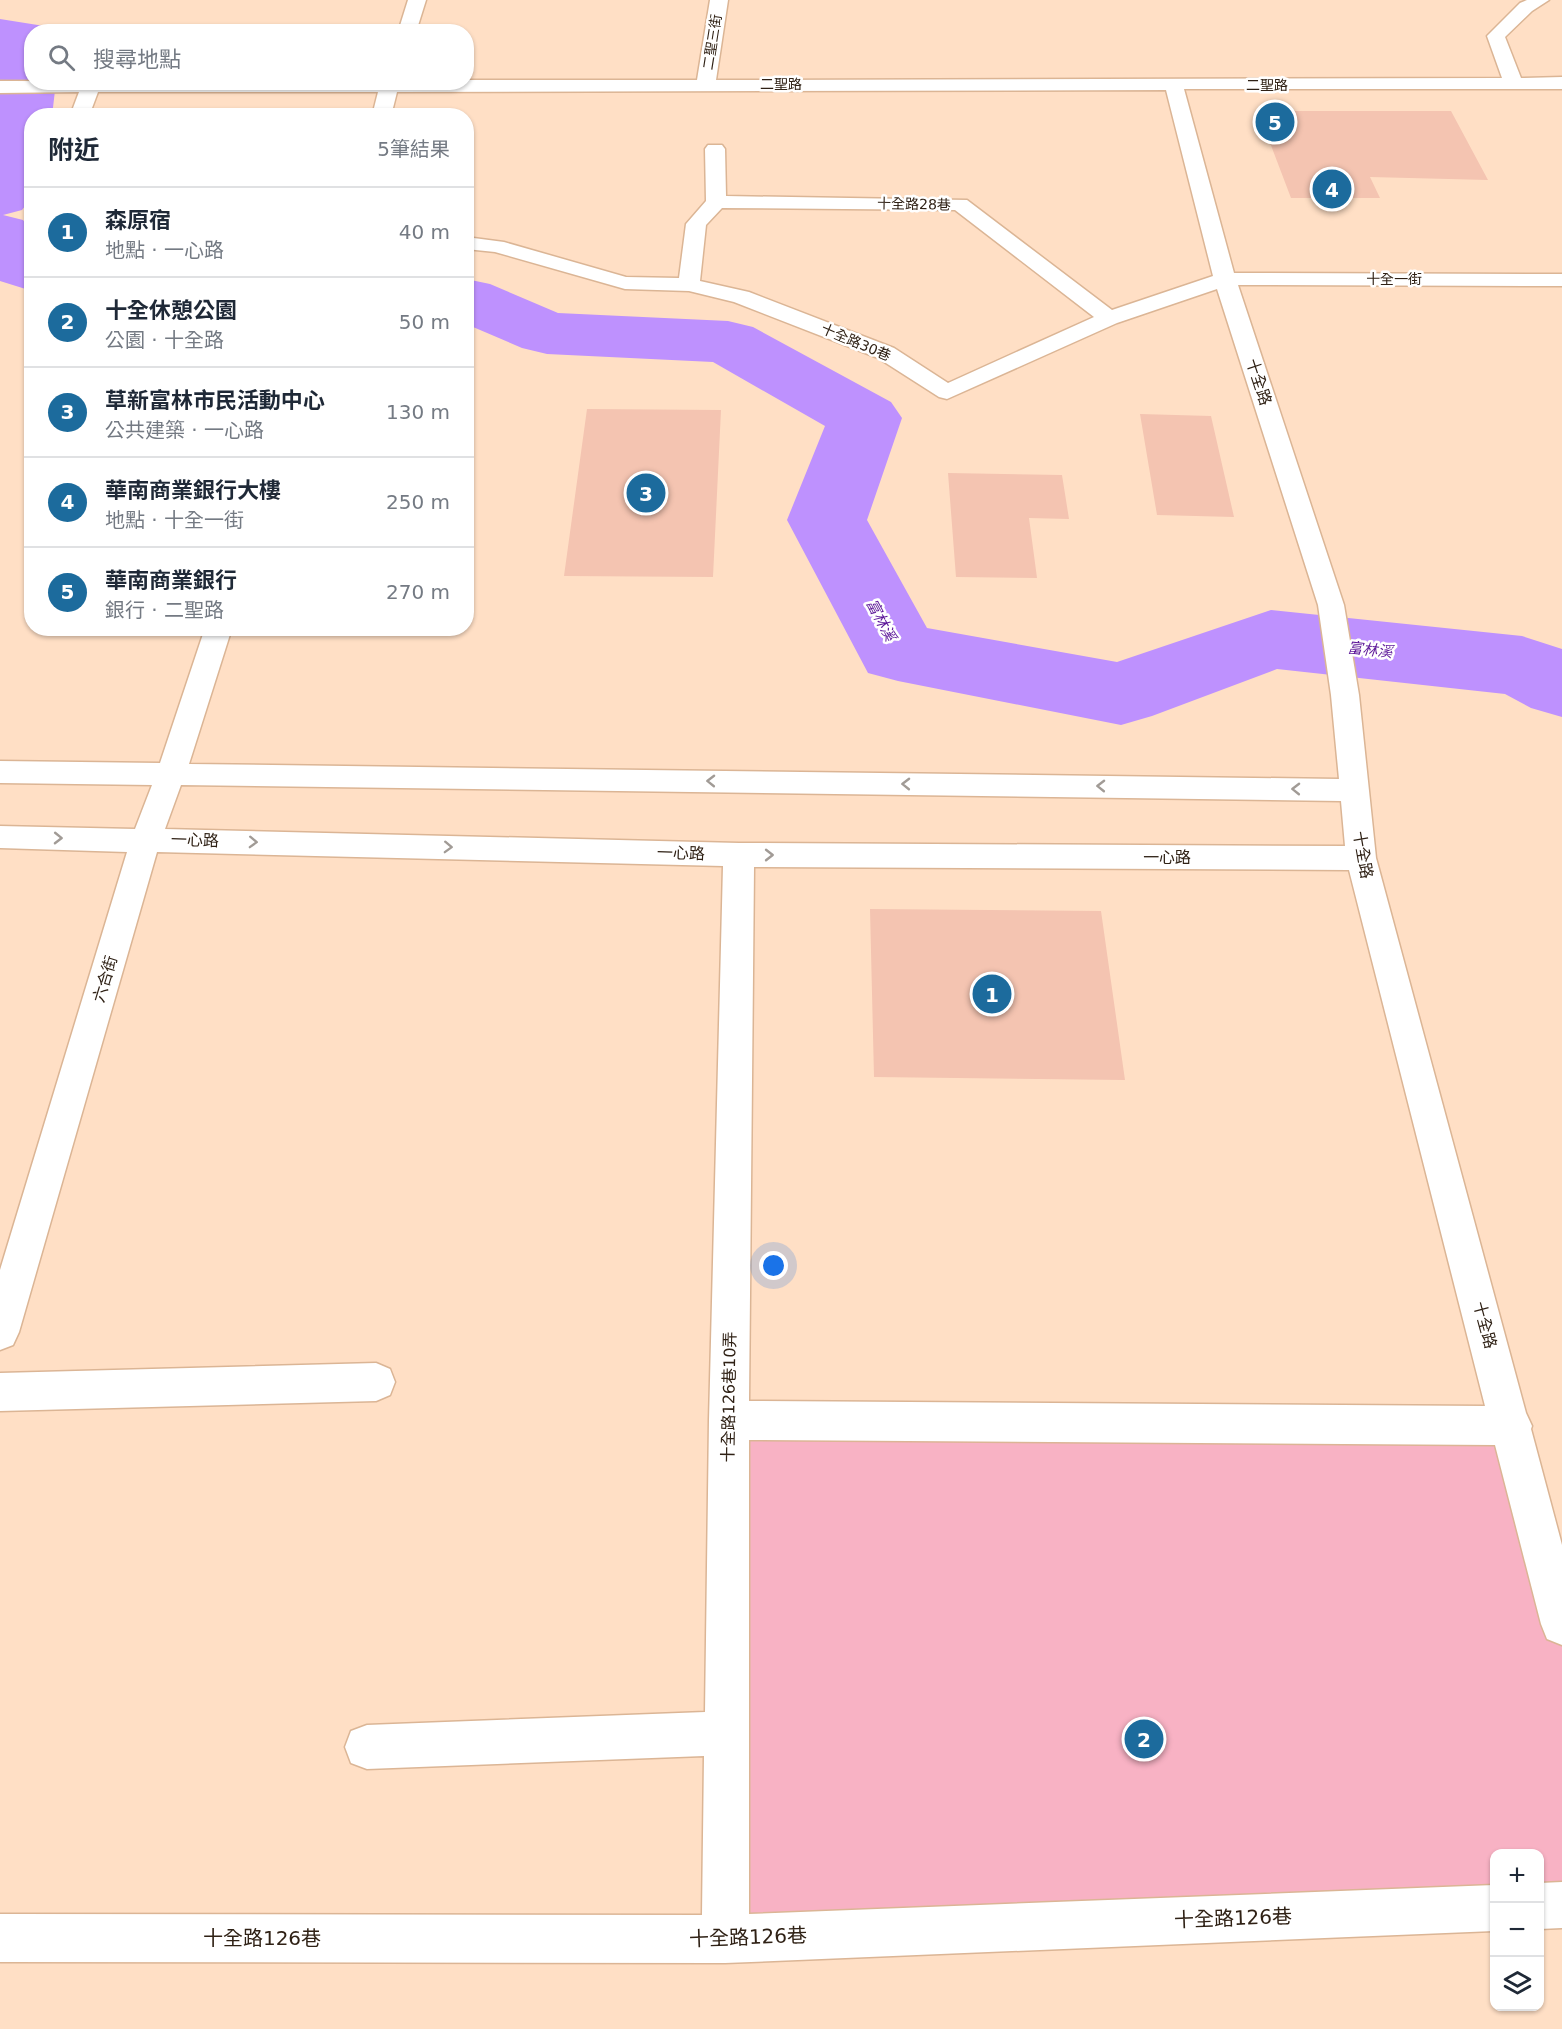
<!DOCTYPE html>
<html lang="zh-TW">
<meta charset="utf-8">
<style>
body{margin:0;font-family:"DejaVu Sans","Noto Sans TC",sans-serif;background:#f2f2f3;color:#1f2937}
.controls{position:absolute;right:18px;bottom:18px;display:grid;overflow:hidden;border-radius:12px;box-shadow:0 2px 4px #0004}
.controls button{width:54px;height:54px;display:grid;place-items:center;padding:0;border:0;border-bottom:2px solid #e0e1e3;background:#fff;color:#1f2937;font:30px sans-serif}
.you{position:absolute;left:774px;top:1266px;width:21px;height:21px;margin:-15px;border:4px solid #fff;border-radius:50%;background:#1a73e8;box-shadow:0 0 0 9px #1a73e833}
.badge{display:grid;place-items:center;width:39px;height:39px;border-radius:50%;background:#1c6b9d;color:#fff;font-size:20px;font-weight:700}
.pin{position:absolute;translate:-50% -50%;border:3px solid #fff;box-shadow:0 2px 6px #0006}
.list{margin:0;padding:0;list-style:none}
h2{display:flex;justify-content:space-between;align-items:center;height:78px;margin:0;padding:0 24px;font-size:26px}
h2 small{font-size:20px;font-weight:400;color:#747a83}
.list li{display:grid;grid-template-columns:39px 1fr auto;gap:18px;align-items:center;box-sizing:border-box;height:90px;padding:0 24px;border-top:2px solid #e0e1e3}
.list b{display:block;font-size:22px;white-space:nowrap}
.list p{margin:0;font-size:20px;white-space:nowrap;color:#747a83}
.list em{font-size:20px;font-style:normal;color:#747a83}
.icon{flex:none;width:33px;height:33px;fill:none;stroke:currentColor;stroke-width:2;stroke-linecap:round;stroke-linejoin:round}
.map{position:relative;flex:none;width:1562px;height:2029px;overflow:hidden}
.search{position:absolute;background:#fff;box-shadow:0 2px 4px #0004;left:24px;top:24px;width:450px;height:66px;display:flex;align-items:center;gap:15px;box-sizing:border-box;padding:0 21px;border-radius:24px;color:#747a83;font-size:22px}
.panel{position:absolute;background:#fff;box-shadow:0 2px 4px #0004;left:24px;top:108px;width:450px;height:528px;border-radius:24px}
.map>svg:first-child{display:block}
</style>
<div class="map">
<svg width="1562" height="2029" viewBox="0 0 1562 2029">
<rect width="100%" height="100%" fill="#ffdfc5"/>
<!-- green -->
<path fill="#f8b2c4" d="M729,1420L1512,1426L1562,1624V1905L1540,1906V1854H1494V1908L725,1939Z"/>
<g fill="none" stroke-linecap="round" stroke-linejoin="round">
<!-- river -->
<path fill="#be91fe" fill-rule="evenodd" d="M0,19L44,26L47,32H32V82H56L52,116H32V197L22,210L3,215L23,220L32,232V291L0,281Z
M466,279L490,284L558,313L728,321L753,327L891,402L902,418L867,520L927,628L1117,662L1271,610L1522,636L1562,649V717L1531,708L1505,694L1277,669L1152,716L1121,725L898,681L868,673L787,520L825,426L713,362L547,354L522,348L466,324Z"/>
</g>
<!-- building -->
<path fill="#f4c4b1" d="M1258,111H1451L1488,180L1370,177L1380,198H1291Z
M587,409L721,410L713,577L564,576Z
M1140,414L1211,416L1234,517L1157,515Z
M948,473L1062,475L1069,519L1029,518L1037,578L956,577Z
M870,909L1101,911L1125,1080L874,1077Z"/>
<g fill="none" stroke-linecap="round" stroke-linejoin="round">
<!-- minor casing -->
<g stroke="#dbb595" stroke-width="3">
<path id="minor" d="M408,0H426L416,32H398Z
M710,0H728L716,80L1502,78L1487,36L1520,3L1527,0H1549L1532,11L1505,37L1521,78L1562,77V89H1184L1234,273L1562,274V286L1238,285L1344,605L1359,695L1376,858L1526,1413L1532,1426L1531,1429L1562,1545V1645L1547,1639L1541,1624L1495,1445L749,1440V1914L1494,1885V1931L725,1963L0,1962V1914L702,1915L704,1756L367,1769L351,1763L345,1747L351,1731L367,1725L705,1712L709,1420L723,866L157,852L19,1332L13,1345L0,1350V1270L127,852L0,848V826L135,829L152,785L0,783V761L160,763L205,628H232L189,764L1339,779L1331,695L1318,605L1217,289L1117,323L947,399L939,397L878,358L734,302L689,291L625,289L495,252L466,249V237L504,242L626,277L679,278L686,224L706,201L705,149L708,145H722L725,149L726,196L967,200L1112,310L1213,276L1166,90L397,92L391,116H372L378,92H98L89,116H70L79,92L0,93V81L466,82V80H697ZM722,208L955,210L1094,317L948,383L894,348L749,292L700,281L706,225ZM181,785L1341,801L1345,846L739,843L165,829ZM754,867L1349,870L1485,1406L749,1401Z
M376,1363L390,1369L395,1382L390,1395L376,1401L0,1411V1373Z
M1562,1882V1928L1540,1929V1883Z"/>
</g>
<!-- minor -->
<use href="#minor" fill="#fff" fill-rule="evenodd"/>
</g>
<!-- one-way arrows -->
<defs><path id="oneway-chevron" d="M-2-3.5L2.5 0L-2 3.5" fill="none" stroke-width="1.6" stroke-linecap="round" stroke-linejoin="round" transform="scale(1.5)"/></defs>
<g stroke="#a19b96">
<use href="#oneway-chevron" transform="translate(711 781) rotate(-179)"/>
<use href="#oneway-chevron" transform="translate(906 784) rotate(-179)"/>
<use href="#oneway-chevron" transform="translate(1101 786) rotate(-179)"/>
<use href="#oneway-chevron" transform="translate(1296 789) rotate(-179)"/>
<use href="#oneway-chevron" transform="translate(58 838) rotate(1)"/>
<use href="#oneway-chevron" transform="translate(253 842) rotate(2)"/>
<use href="#oneway-chevron" transform="translate(448 847) rotate(2)"/>
<use href="#oneway-chevron" transform="translate(769 855)"/>
</g>
<g text-anchor="middle" dominant-baseline="central" stroke-width="5" stroke-linejoin="round" paint-order="stroke">
<!-- far-street labels -->
<g font-size="14" fill="#2f2115" stroke="#fff">
<text transform="translate(712 42) rotate(-81)">二聖三街</text>
<text x="781" y="84">二聖路</text>
<text x="1267" y="85">二聖路</text>
<text transform="translate(914 204) rotate(1)">十全路28巷</text>
<text x="1394" y="279">十全一街</text>
<text transform="translate(856 342) rotate(23)">十全路30巷</text>
</g>
<!-- far-water labels -->
<g font-size="15" font-style="italic" fill="#5d1899" stroke="#fff">
<text transform="translate(881 620) rotate(62)">富林溪</text>
<text transform="translate(1370 650) rotate(6)">富林溪</text>
</g>
<!-- street labels -->
<g font-size="16" fill="#2f2115" stroke="#fff">
<text transform="translate(1259 382) rotate(72)">十全路</text>
<text transform="translate(195 840) rotate(2)">一心路</text>
<text transform="translate(681 853) rotate(2)">一心路</text>
<text transform="translate(1363 855) rotate(80)">十全路</text>
<text x="1167" y="857">一心路</text>
<text transform="translate(105 979) rotate(-73)">六合街</text>
<text transform="translate(1485 1325) rotate(75)">十全路</text>
<text transform="translate(729 1397) rotate(-89)">十全路126巷10弄</text>
</g>
<!-- near-street labels -->
<g font-size="20" fill="#2f2115" stroke="#fff">
<text transform="translate(1233 1918) rotate(-2)">十全路126巷</text>
<text transform="translate(748 1937) rotate(-2)">十全路126巷</text>
<text x="262" y="1938">十全路126巷</text>
</g>
</g>
</svg>
<div class="controls">
<button>+</button>
<button>−</button>
<button><svg class="icon" aria-label="layers" viewBox="0 0 24 24"><path d="M12 4l9 5-9 5-9-5zM3 14l9 5 9-5"/></svg></button>
</div>
<div class="you"></div>
<div class="pin badge" style="left:992px;top:994px">1</div>
<div class="pin badge" style="left:1144px;top:1739px">2</div>
<div class="pin badge" style="left:646px;top:493px">3</div>
<div class="pin badge" style="left:1332px;top:189px">4</div>
<div class="pin badge" style="left:1275px;top:122px">5</div>
<div class="search"><svg class="icon" aria-label="search" viewBox="0 0 24 24"><circle cx="10" cy="10" r="6"/><path d="M15 15l6 6"/></svg>搜尋地點</div>
<section class="panel">
<h2>附近<small>5筆結果</small></h2>
<ul class="list">
<li><span class="badge">1</span><div><b>森原宿</b><p>地點 · 一心路</p></div><em>40 m</em></li>
<li><span class="badge">2</span><div><b>十全休憩公園</b><p>公園 · 十全路</p></div><em>50 m</em></li>
<li><span class="badge">3</span><div><b>草新富林市民活動中心</b><p>公共建築 · 一心路</p></div><em>130 m</em></li>
<li><span class="badge">4</span><div><b>華南商業銀行大樓</b><p>地點 · 十全一街</p></div><em>250 m</em></li>
<li><span class="badge">5</span><div><b>華南商業銀行</b><p>銀行 · 二聖路</p></div><em>270 m</em></li>
</ul>
</section>
</div>
